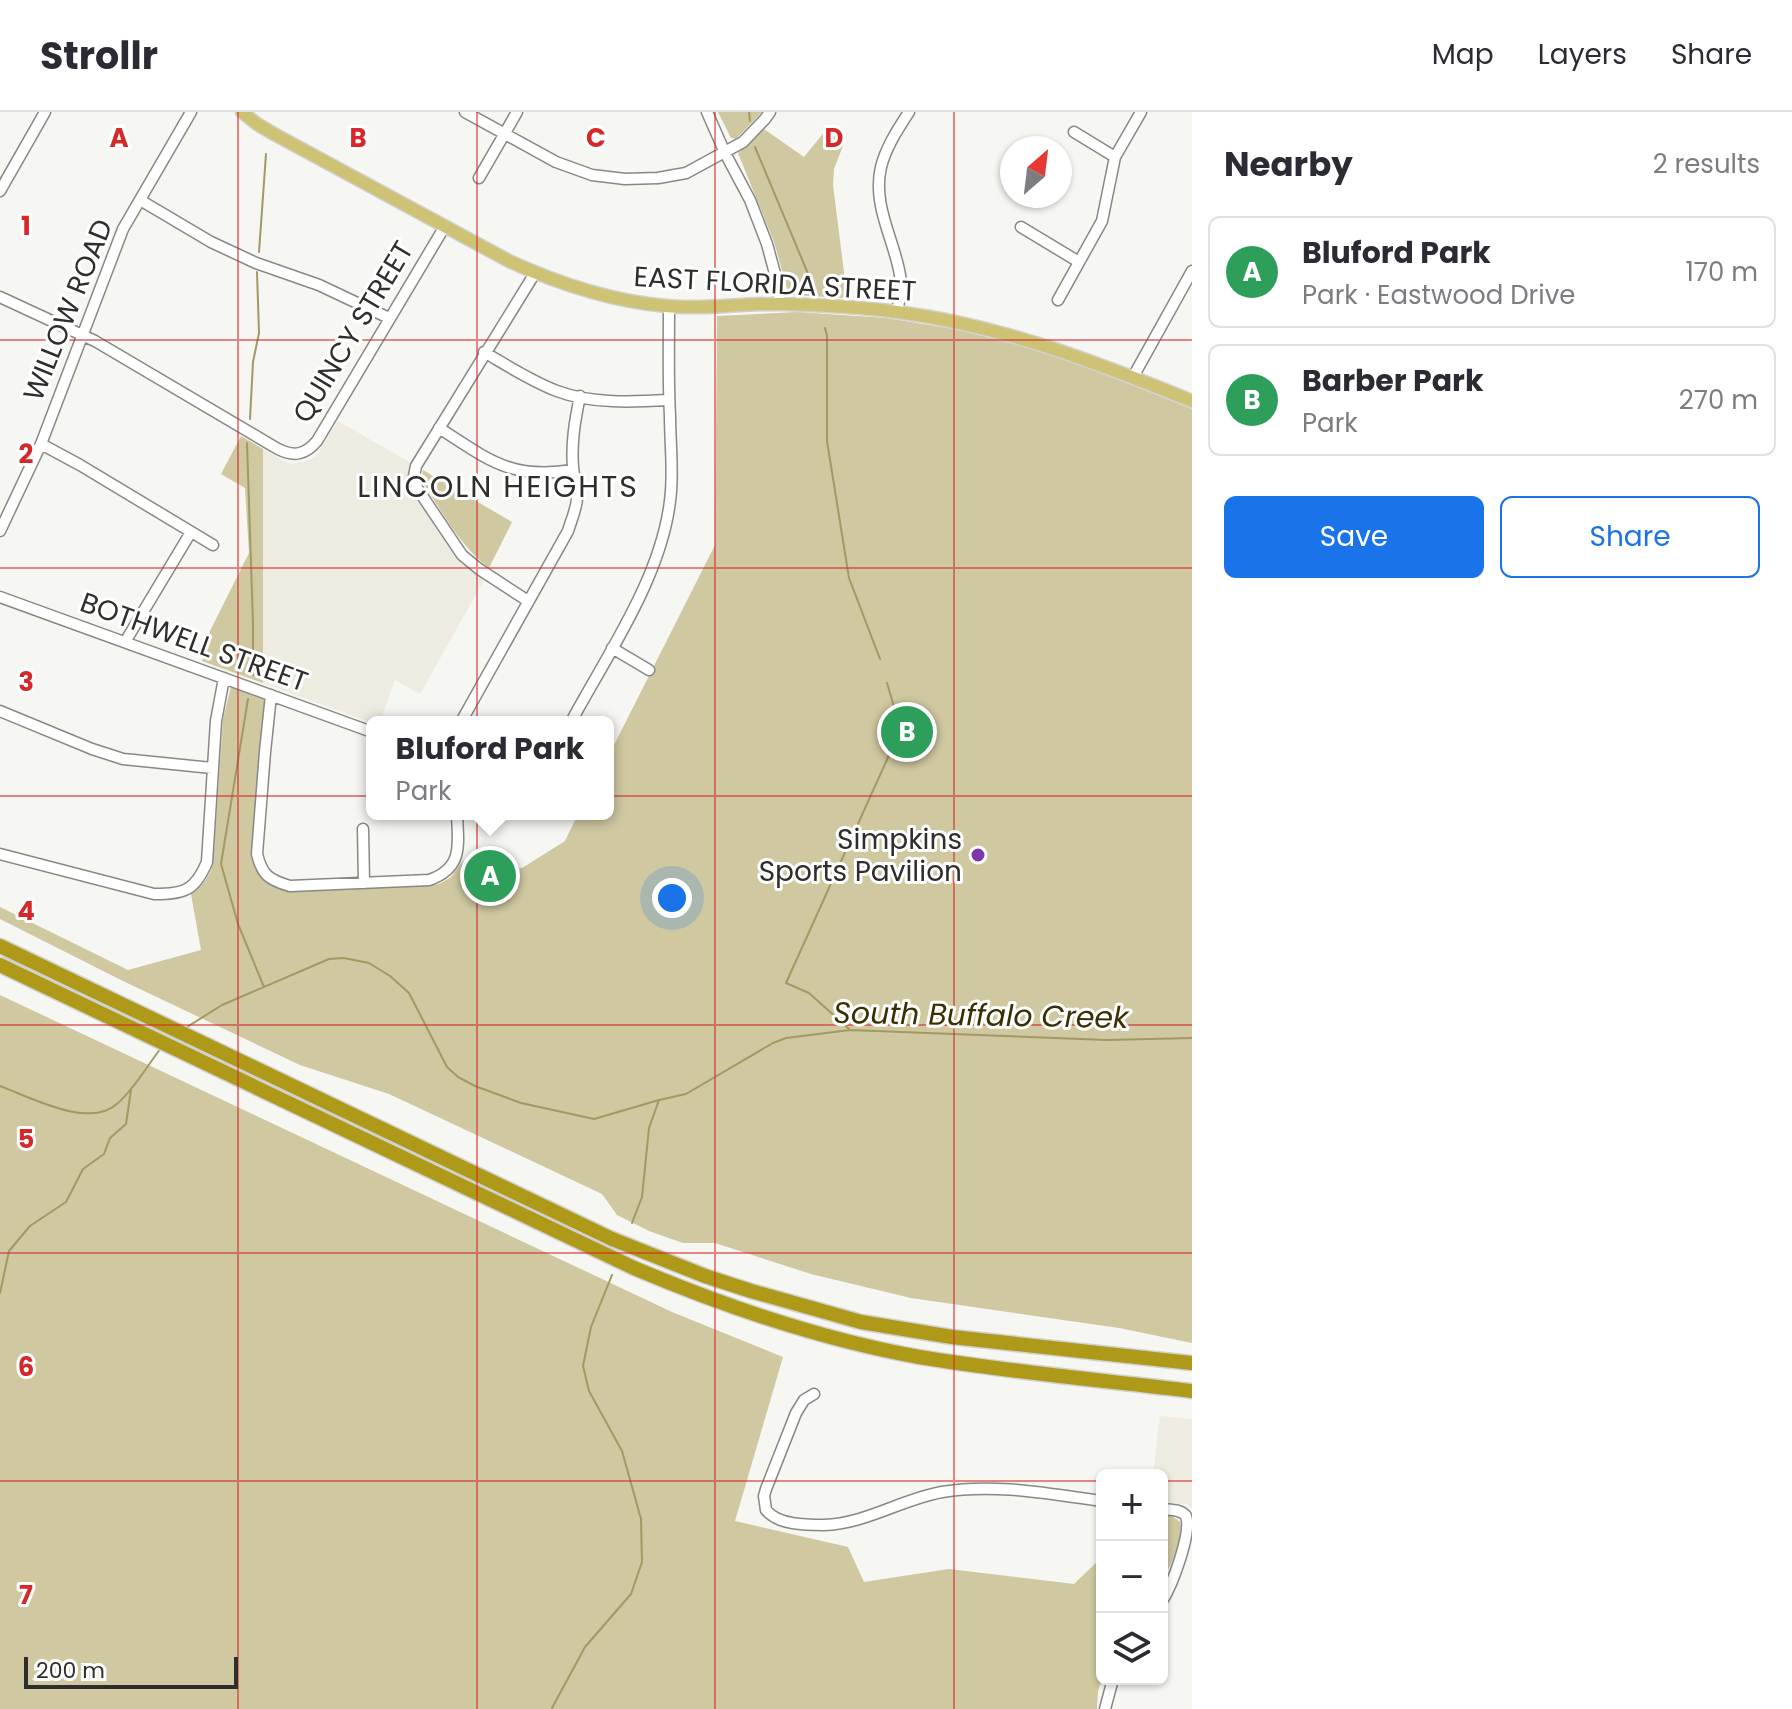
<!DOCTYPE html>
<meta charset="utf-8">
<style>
body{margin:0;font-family:Poppins,sans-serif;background:#f2f2f3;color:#2b2b33}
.controls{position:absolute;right:24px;bottom:24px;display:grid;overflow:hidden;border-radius:12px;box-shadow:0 2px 6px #0004}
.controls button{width:72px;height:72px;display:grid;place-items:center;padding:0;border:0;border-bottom:2px solid #e1e1e2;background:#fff;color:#2b2b33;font:40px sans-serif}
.compass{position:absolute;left:1000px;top:24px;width:72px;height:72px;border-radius:50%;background:#fff;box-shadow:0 2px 6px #0004;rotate:28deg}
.scale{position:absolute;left:24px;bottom:20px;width:214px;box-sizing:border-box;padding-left:8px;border:4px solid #2f2e2d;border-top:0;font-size:22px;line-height:28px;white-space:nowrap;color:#2f2e2d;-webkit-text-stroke:6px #fff;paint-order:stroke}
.you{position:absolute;left:672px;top:786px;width:28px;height:28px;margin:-20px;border:6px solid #fff;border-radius:50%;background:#1a73e8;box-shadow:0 0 0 12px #1a73e833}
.badge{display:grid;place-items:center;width:52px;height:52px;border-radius:50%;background:#1a73e8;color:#fff;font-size:26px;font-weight:700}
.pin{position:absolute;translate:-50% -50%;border:4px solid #fff;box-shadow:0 2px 8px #0006}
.popup{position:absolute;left:366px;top:604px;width:248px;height:104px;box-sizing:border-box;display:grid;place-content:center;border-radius:12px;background:#fff;filter:drop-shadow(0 2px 6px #0005);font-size:26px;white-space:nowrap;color:#7c7c81}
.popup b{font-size:30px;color:#2b2b33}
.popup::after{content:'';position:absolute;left:50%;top:100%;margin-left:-16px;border:16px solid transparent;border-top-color:#fff}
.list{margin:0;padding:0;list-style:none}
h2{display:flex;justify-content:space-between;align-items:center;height:104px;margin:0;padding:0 32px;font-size:34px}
h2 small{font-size:26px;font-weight:400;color:#7c7c81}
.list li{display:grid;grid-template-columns:52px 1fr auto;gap:24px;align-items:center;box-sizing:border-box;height:112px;margin:0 16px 16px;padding:0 16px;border:2px solid #e1e1e2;border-radius:12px}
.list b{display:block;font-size:30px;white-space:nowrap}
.list p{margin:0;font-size:26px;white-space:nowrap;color:#7c7c81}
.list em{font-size:26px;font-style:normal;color:#7c7c81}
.actions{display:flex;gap:16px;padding:24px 32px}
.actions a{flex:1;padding:18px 0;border:2px solid #1a73e8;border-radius:12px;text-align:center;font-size:28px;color:#1a73e8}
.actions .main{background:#1a73e8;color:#fff}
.icon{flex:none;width:44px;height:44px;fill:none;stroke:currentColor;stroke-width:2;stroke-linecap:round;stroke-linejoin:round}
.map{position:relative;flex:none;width:1192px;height:1597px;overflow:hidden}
header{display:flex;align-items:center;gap:48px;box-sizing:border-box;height:112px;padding:0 40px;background:#fff;border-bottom:2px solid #e1e1e2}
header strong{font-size:38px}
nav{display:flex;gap:44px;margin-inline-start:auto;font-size:28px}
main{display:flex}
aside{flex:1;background:#fff}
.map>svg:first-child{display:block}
</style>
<header>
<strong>Strollr</strong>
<nav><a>Map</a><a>Layers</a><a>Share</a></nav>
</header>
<main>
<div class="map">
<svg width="1192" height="1597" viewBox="0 0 1192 1597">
<rect width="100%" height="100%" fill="#f6f6f2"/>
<!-- built -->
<path fill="#eeece0" d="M338,309L411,351L408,365L412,380L446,431L463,452L484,468L420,582L395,568L380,610L372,611L263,571V337L287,351L293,352L309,348L316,344Z
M1160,1304L1192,1307V1397L1187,1392L1162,1391V1363H1153Z"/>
<!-- green -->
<path fill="#cfc8a1" d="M718,0H762L736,27L731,26Z
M764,17L804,45L826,18L844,31L834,57L833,73L844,160V186L791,183L788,180L774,130L738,41Z
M797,200L886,206L954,217L1052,241L1192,297V1231L1119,1216L911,1186L811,1162L715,1131H683L649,1119L617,1103L602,1082L389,982L300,953L123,869L0,807V795L128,858L201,838L191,782C202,774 209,766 213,752L223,607L231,575L266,587L262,609L253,743L266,768L384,774H424L439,772L451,765L463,749L505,758L522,756L565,729L578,702H608V645L715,433L717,204Z
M241,324L263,337V571L202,549L210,519L249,441L245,376L221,362Z
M423,358L512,410L489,456C460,434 443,401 423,371L422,364Z
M0,883L672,1200L783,1245L735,1409L848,1435L864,1470L949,1457L1074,1472L1102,1445V1567L1098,1579L1097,1597H0Z
M1162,1403L1172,1404L1180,1410C1184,1429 1171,1452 1162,1469Z"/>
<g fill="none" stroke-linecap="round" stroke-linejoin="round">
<!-- stream -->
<path stroke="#a39963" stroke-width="2" d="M749,0L750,9
M755,35L814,176
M259,140L266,42
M825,216L827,224V329L849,466L880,547
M250,307L253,250L259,221L257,160
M247,331L253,512V563
M248,587L221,752L238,812L264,875
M187,915L222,893L329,847L344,846L369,851L390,864L409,881L447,955L458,965L475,974L521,991L594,1007L659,988L686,982L773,931L786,926L850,918L1107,928L1192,926
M849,917L809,881L786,871L890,641L898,608L887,571
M0,974C30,985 90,1018 118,991C135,976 147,954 161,936
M632,1111L642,1085L649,1016L659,988
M0,1181L9,1139L30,1114L66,1090L83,1057L104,1042L110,1026L126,1012L131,978
M552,1596L585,1535L631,1482L642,1450L641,1407L622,1339L589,1279L583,1254L591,1215L612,1163"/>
<!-- minor casing -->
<g stroke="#888884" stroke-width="13">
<path id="minor" d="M465,0L556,50L592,63L625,67L658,66L686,61L743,30L765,7L770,0
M707,0L725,41L750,88L767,132L777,169L780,192
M1074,20L1115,45
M479,66L517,0
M0,79L45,0
M140,88L211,130L256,151L319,173L389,206
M1021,115L1079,150
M0,185L95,229L278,337C294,345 305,343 317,329L445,114
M1058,188L1102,109L1115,45L1141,0
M897,200C900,187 902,176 900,163C894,127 872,93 881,55C886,35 898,17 909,0
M484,240C508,254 531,269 557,279C591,292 633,290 669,288
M1133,265L1192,159
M439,316C489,348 511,368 573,358
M41,332L80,353L213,433
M0,419L41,332L123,117L191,0
M0,485L372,620
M528,489L479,457L462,443L417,376L414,364L416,354L535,161
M125,530L191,420
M612,536L649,558
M271,583L265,640L257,742C262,763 269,768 290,774L429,768C464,756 458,732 457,702
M0,599L92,637L123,647L212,656
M461,610L568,419C571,409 576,398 577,387C578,376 574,367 573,355C571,331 575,308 580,284
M571,610C607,543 661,466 670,389C674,362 670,332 670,304C668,268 669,231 669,195
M363,717L364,771
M0,742L154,782C184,782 195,779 207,750L216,609L224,566
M814,1282L804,1288L796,1301L766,1377L764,1384L766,1398C778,1413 806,1413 824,1413C865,1412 902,1387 942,1380C995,1371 1050,1382 1102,1389
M1162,1397C1170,1398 1181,1397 1186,1404C1192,1421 1172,1474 1162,1489
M1105,1597L1113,1567"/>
</g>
<!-- major casing -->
<g stroke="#d1d1d1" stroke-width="15">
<path id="major" d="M242,0L257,12L274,22L509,149C559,172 611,189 666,194C705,198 743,191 781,192C817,193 861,195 897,200C1000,213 1096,250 1192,289"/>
</g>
<!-- highway casing -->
<g stroke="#d1d1d1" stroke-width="17">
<path id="highway" d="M0,834L612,1127L705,1164L751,1179L861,1210L952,1225L1192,1251
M0,853L634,1156C726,1195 819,1227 919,1245C1009,1260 1101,1268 1192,1279"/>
</g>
<!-- minor -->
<use href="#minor" stroke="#fff" stroke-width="10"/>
<!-- major -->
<use href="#major" stroke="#cec274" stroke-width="12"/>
<!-- highway -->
<use href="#highway" stroke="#ae9a18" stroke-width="14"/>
</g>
<!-- grid -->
<path fill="none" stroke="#d62828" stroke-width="2" stroke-opacity="0.55" d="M238,0V1597M477,0V1597M715,0V1597M954,0V1597M0,228H1192M0,456H1192M0,684H1192M0,913H1192M0,1141H1192M0,1369H1102M1162,1369H1192"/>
<!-- markers -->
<circle fill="#7d37aa" stroke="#fff" stroke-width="3" cx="978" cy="743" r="8"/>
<g text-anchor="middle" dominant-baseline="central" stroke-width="6" stroke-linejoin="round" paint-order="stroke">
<!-- street labels -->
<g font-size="28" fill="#2f2e2d" stroke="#fff">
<text transform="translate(775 172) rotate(3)">EAST FLORIDA STREET</text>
<text transform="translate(68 198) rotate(-68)">WILLOW ROAD</text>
<text transform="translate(353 220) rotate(-59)">QUINCY STREET</text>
<text transform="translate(194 530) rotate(20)">BOTHWELL STREET</text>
</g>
<!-- poi labels -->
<g font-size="28" fill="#2f2e2d" stroke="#fff" text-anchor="end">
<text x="962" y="727">Simpkins<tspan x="962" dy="32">Sports Pavilion</tspan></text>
</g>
<!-- neighbourhood labels -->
<g font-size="30" letter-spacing="2" fill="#2f2e2d" stroke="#fff">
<text x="498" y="374">LINCOLN HEIGHTS</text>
</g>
<!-- water labels -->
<g font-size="30" font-style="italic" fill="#383002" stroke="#fff">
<text transform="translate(981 903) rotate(1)">South Buffalo Creek</text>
</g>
</g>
<g font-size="26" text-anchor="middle" font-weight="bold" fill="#d62828" stroke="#fff" stroke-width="6" stroke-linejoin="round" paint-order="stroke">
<text x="119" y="35">A</text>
<text x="358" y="35">B</text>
<text x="596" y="35">C</text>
<text x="834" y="35">D</text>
<text x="26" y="123">1</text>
<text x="26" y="351">2</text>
<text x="26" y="579">3</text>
<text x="26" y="808">4</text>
<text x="26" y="1036">5</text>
<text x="26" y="1264">6</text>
<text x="26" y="1492">7</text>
</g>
</svg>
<div class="controls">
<button>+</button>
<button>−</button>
<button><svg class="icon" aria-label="layers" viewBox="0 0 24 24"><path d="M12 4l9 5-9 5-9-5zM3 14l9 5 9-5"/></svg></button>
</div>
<svg class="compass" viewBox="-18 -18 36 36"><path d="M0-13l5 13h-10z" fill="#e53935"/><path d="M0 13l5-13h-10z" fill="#7c7c81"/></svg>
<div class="scale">200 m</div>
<div class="you"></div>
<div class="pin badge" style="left:490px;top:764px;background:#2e9e5b">A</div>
<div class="popup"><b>Bluford Park</b>Park</div>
<div class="pin badge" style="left:907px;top:620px;background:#2e9e5b">B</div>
</div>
<aside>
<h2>Nearby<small>2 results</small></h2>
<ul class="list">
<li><span class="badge" style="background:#2e9e5b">A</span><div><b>Bluford Park</b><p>Park · Eastwood Drive</p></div><em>170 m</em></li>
<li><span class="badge" style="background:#2e9e5b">B</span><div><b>Barber Park</b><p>Park</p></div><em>270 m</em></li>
</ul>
<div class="actions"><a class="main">Save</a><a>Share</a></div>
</aside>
</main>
